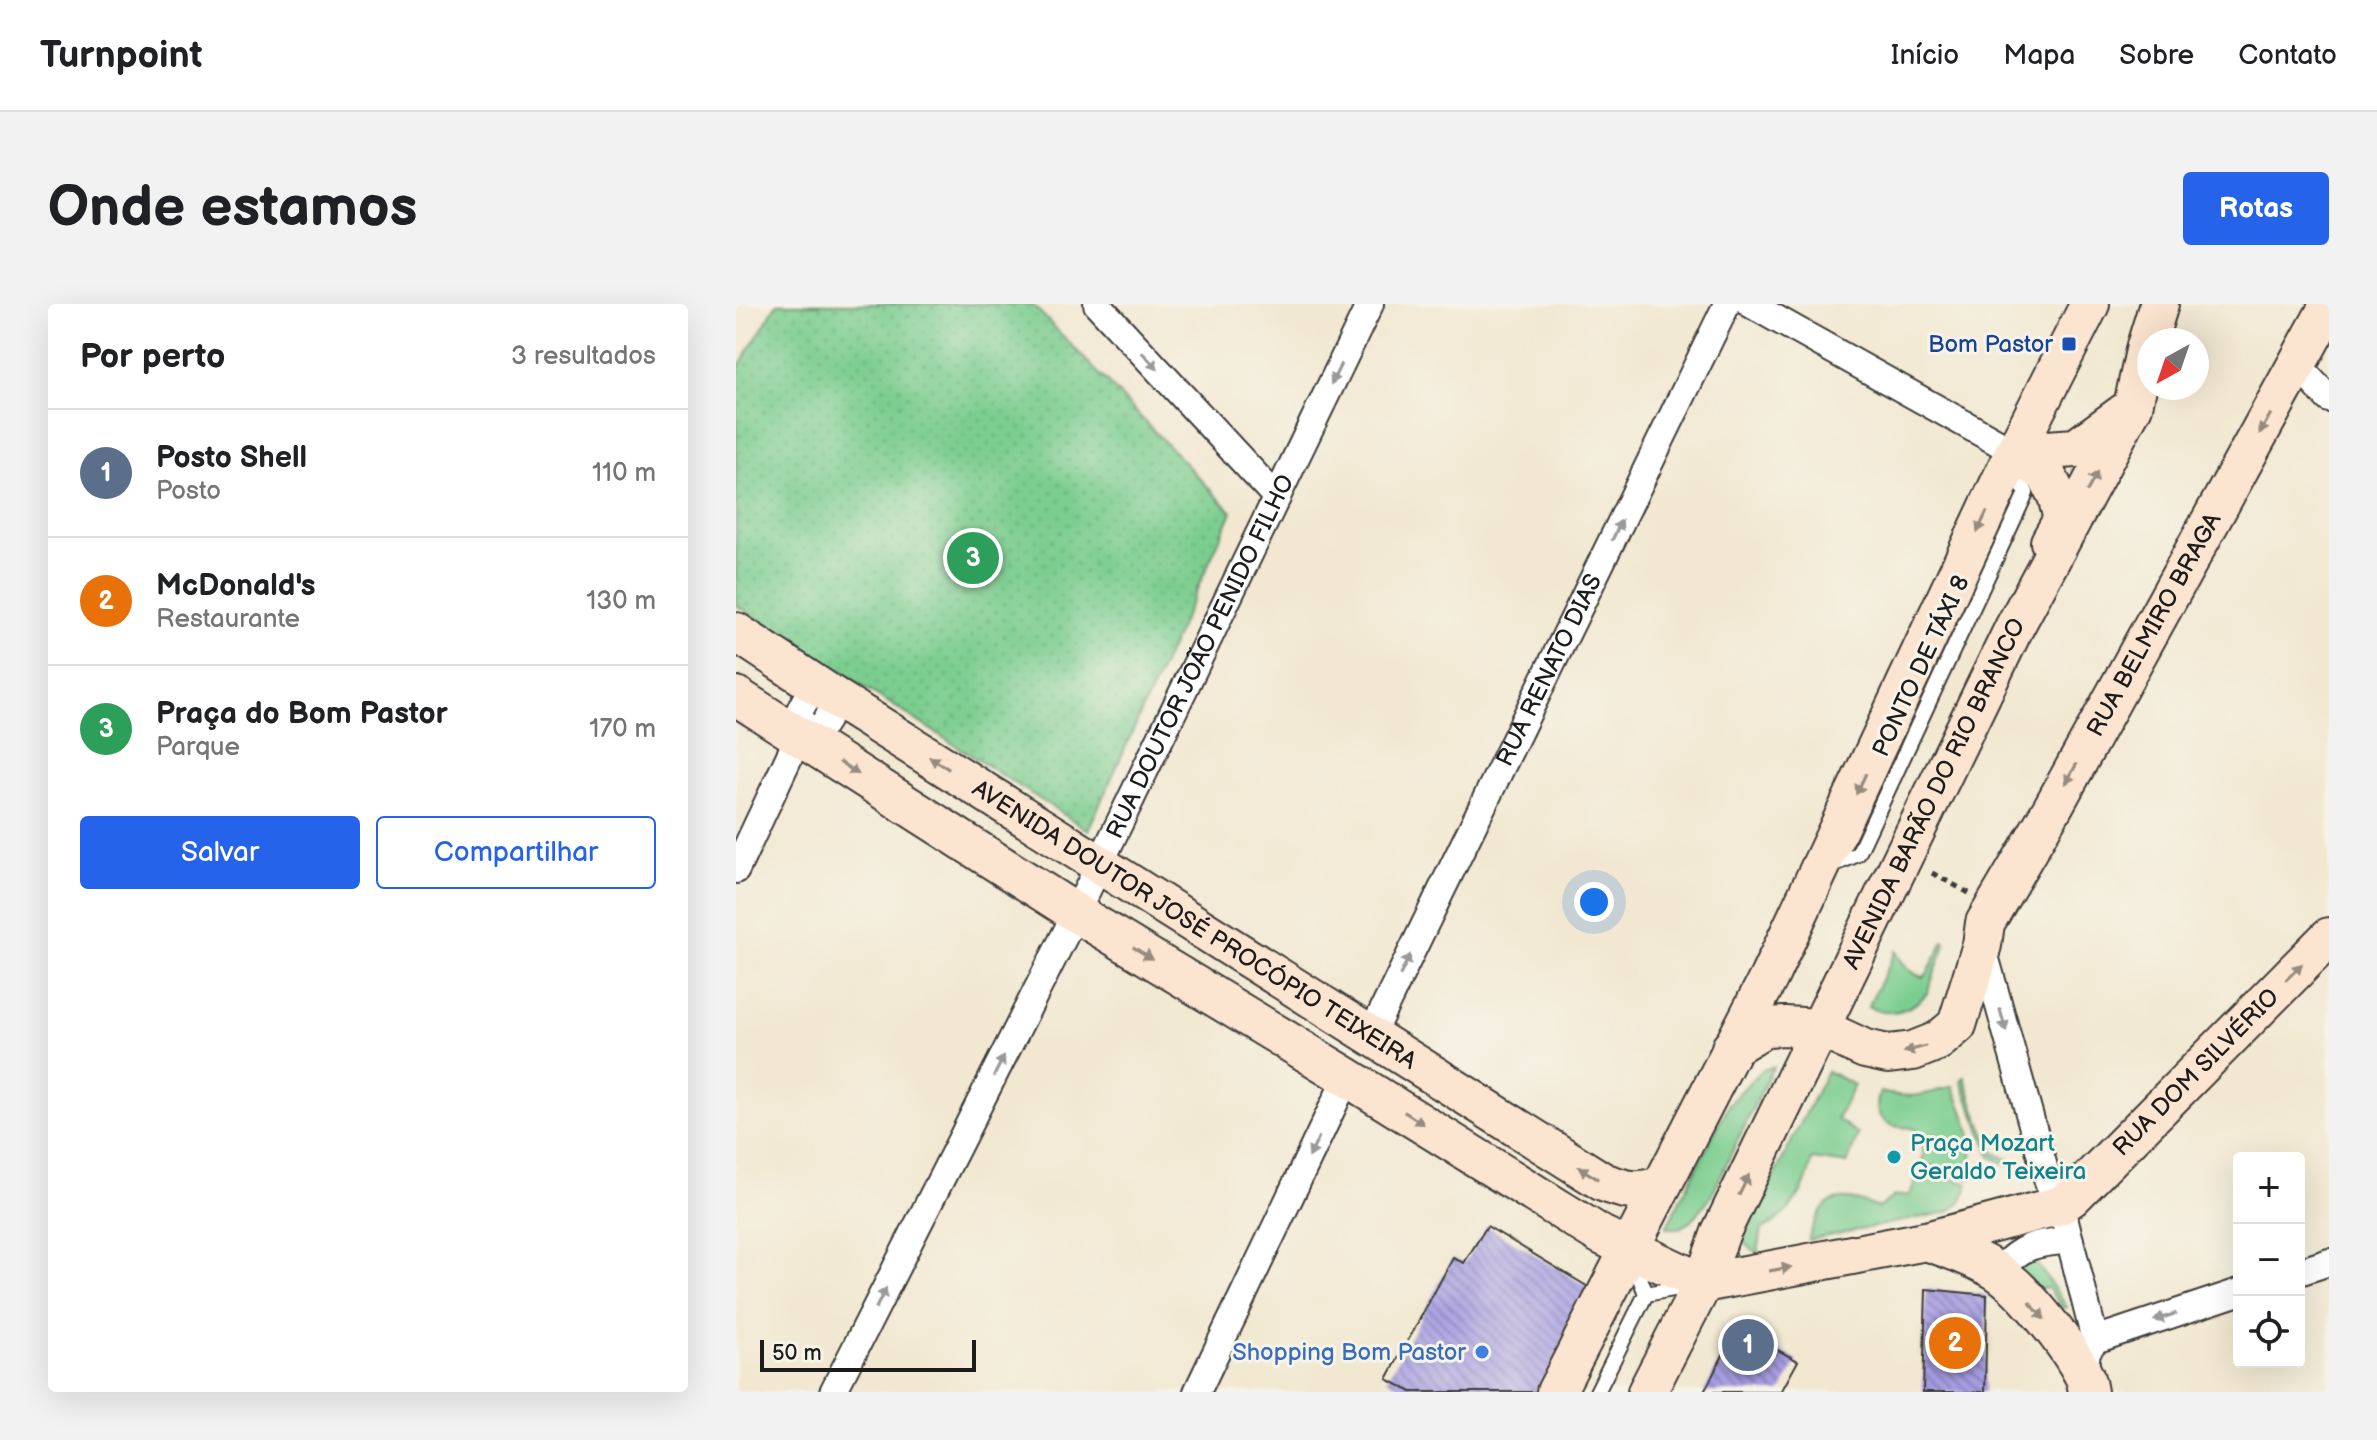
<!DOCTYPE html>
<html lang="pt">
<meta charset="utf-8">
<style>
body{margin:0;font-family:"Balsamiq Sans",sans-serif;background:#f2f2f2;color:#202124}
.controls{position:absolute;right:24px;bottom:24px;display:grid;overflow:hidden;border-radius:8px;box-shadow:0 8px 32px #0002}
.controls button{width:72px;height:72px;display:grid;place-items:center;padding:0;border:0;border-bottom:2px solid #e0e0e0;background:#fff;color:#202124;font:40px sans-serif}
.compass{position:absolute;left:1401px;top:24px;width:72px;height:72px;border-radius:50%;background:#fff;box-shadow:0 8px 32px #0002;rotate:220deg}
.scale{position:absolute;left:24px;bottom:20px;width:216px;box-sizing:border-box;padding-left:8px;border:4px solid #1c1c1c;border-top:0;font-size:22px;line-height:28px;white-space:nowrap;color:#1c1c1c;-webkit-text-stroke:6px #f7f3e8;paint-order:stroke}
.you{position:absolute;left:858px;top:598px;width:28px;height:28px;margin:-20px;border:6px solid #fff;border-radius:50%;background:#1a73e8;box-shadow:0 0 0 12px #1a73e833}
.badge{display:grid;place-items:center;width:52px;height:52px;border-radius:50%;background:#2563eb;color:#fff;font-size:26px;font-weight:700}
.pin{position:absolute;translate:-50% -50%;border:4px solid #fff;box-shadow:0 2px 8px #0006}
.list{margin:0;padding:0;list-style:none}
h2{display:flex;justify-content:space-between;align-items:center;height:104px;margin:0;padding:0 32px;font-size:34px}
h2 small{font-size:26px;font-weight:400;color:#757577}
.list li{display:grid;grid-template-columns:52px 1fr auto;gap:24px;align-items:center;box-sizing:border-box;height:128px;padding:0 32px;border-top:2px solid #e0e0e0}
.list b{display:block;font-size:30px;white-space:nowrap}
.list p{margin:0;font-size:26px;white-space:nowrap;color:#757577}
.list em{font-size:26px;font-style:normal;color:#757577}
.actions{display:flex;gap:16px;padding:24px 32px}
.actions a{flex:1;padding:18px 0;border:2px solid #2563eb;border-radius:8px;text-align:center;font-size:28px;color:#2563eb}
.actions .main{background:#2563eb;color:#fff}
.icon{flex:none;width:44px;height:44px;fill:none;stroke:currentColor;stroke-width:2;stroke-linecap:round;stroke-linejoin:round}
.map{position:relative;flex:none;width:1593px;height:1088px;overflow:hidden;border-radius:8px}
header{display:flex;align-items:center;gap:48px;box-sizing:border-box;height:112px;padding:0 40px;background:#fff;border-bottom:2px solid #e0e0e0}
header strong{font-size:38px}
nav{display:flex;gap:44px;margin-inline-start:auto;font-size:28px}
.intro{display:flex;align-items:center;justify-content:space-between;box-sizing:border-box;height:192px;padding:0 48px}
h1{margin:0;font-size:56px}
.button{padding:20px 36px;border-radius:8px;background:#2563eb;color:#fff;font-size:28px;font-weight:700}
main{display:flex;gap:48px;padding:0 48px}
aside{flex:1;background:#fff;border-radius:8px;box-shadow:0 8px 32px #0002}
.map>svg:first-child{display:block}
</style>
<header>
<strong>Turnpoint</strong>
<nav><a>Início</a><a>Mapa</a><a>Sobre</a><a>Contato</a></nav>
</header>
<div class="intro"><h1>Onde estamos</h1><a class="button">Rotas</a></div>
<main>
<aside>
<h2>Por perto<small>3 resultados</small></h2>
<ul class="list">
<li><span class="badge" style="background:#5c6f8a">1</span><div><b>Posto Shell</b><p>Posto</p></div><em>110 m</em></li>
<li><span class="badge" style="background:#e8710a">2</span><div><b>McDonald's</b><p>Restaurante</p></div><em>130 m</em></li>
<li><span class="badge" style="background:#2e9e5b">3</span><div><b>Praça do Bom Pastor</b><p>Parque</p></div><em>170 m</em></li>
</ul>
<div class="actions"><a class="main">Salvar</a><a>Compartilhar</a></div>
</aside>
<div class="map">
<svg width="1593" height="1088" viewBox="0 0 1593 1088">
<defs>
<pattern id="park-dots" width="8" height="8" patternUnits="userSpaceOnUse" patternTransform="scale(2)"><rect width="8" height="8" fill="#7bcd90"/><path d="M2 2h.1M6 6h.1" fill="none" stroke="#6aaf7c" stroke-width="1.8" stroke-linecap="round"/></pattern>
<pattern id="building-back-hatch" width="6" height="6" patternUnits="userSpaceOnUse" patternTransform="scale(2)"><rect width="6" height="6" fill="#a69ce2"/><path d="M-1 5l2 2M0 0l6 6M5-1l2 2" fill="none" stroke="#867eb6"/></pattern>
</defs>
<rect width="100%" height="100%" fill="#f7f3e8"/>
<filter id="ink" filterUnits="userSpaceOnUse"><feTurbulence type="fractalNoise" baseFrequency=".0125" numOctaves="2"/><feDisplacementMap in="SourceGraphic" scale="16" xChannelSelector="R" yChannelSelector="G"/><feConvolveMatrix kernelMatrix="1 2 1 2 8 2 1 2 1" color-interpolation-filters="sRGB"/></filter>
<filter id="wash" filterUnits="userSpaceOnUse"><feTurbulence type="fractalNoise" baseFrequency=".006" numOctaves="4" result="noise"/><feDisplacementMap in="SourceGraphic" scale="32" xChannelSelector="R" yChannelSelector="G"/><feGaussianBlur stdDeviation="1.8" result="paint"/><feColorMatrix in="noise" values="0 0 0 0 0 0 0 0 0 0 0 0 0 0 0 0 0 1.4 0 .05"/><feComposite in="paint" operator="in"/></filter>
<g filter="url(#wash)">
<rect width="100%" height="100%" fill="#f2e8d1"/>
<!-- green -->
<path fill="#7bcd90" stroke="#4c7456" stroke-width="2" d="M1208,637L1210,639L1191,689C1177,706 1151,715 1132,702L1160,647C1164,657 1176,671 1187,673L1191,670Z
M1037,763L973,896L955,917L944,924H930L993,800L1025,766Z
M1091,767L1118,781L1101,815L1122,830L1111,860L1076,855C1072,883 1053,914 1026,925L1022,949L1013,944L1008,938L1009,930Z
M1229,773L1242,813L1258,849L1278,858L1280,864L1255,853L1225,776Z
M1217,782C1231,818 1242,834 1233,875L1186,859C1188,846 1190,830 1175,824C1169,822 1161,824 1155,821C1140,814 1139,801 1144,788C1175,795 1187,792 1217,782Z
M1184,864L1232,880C1229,893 1224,901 1212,908L1072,936C1085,894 1100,885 1142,904L1158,892L1174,891Z
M1287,959L1300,960L1304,964L1331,1003L1326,1004L1312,984H1298L1275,964Z"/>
<!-- park -->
<path fill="url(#park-dots)" stroke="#4c7456" stroke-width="2" d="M41,0H296L496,208L352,526L0,301V67Z"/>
<g id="blocks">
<!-- building -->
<path fill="url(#building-back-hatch)" d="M751,922L859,987L803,1088H675L651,1075L717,954L728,959Z
M1190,985L1251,991L1249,1088H1187Z
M1001,1024L1062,1057L1045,1088H968Z"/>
</g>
</g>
<g filter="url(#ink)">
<use href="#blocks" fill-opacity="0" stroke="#3c3b37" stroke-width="2"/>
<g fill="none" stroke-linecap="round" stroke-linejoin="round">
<!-- lane casing -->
<g stroke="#3c3b37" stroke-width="18">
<path id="lane" d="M1092,563L1122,550L1290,189L1278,163
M910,990L953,982
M861,1088L910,990L896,953"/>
</g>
<!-- street casing -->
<g stroke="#3c3b37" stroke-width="30">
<g id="street">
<path d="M361,0L541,194"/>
<path d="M1014,0L1279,148"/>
<path d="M1561,61L1593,95"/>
<path d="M63,432L87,421L103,396"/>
<path d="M0,566L63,432L64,406L78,380"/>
<path d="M1246,641L1313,881L1322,889L1336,893"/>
<path id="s1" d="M635,731L991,0"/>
<path d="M1325,901L1359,1036"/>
<path d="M1262,967C1285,942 1300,938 1334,937"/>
<path d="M1563,968L1593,958"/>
<path d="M1348,1072L1351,1047L1359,1036L1503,988"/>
<path id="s2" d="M97,1088L340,609L634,0"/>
<path d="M461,1088L611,773"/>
</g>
</g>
<!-- secondary casing -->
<g stroke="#3c3b37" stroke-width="42">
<g id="secondary">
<path d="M1279,148L1310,170L1321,192L1327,215L1314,238"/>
<path d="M1279,148L1340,144L1388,109"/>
<path id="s3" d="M0,328L103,396L867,878C891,887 900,889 925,882"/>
<path d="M0,392L340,609L611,773L865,931L967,979"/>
<path id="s4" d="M995,744L1030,723L1049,722L1084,724L1129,745L1152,750L1177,747L1202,737L1221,721L1246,641L1249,619L1316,505L1593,2"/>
<path d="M1190,937C1213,945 1237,953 1259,966C1287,983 1332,1041 1347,1070C1350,1075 1351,1082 1352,1088"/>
<path id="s5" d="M967,979L1190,937L1325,901L1336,893L1593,633"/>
<path d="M820,1088L1033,673L1275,155L1354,0"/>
<path id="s6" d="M911,1088L967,979L985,928L1278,324L1397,102L1410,42L1423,0"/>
</g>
</g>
<!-- path -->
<path stroke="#3c3b37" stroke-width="5" stroke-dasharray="6 6" stroke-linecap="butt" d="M1196,569L1233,589"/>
<!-- lane -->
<use href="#lane" stroke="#fff" stroke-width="14"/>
<!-- street -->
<use href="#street" stroke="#fff" stroke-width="26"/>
<!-- secondary -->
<use href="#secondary" stroke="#fce5d0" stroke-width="38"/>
</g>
<!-- one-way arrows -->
<defs><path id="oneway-solid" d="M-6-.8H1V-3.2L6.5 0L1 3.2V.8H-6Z" transform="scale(2)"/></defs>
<g fill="#999">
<use href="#oneway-solid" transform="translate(414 57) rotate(47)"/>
<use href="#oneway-solid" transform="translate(600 70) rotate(116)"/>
<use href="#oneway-solid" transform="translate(881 226) rotate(-64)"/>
<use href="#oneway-solid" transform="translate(669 661) rotate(-64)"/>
<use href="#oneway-solid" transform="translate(1267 716) rotate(74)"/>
<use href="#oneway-solid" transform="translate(263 762) rotate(-63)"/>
<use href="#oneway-solid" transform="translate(578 843) rotate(115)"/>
<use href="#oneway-solid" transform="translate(145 994) rotate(-63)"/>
<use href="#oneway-solid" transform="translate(1429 1013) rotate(162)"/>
</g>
<g fill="#978b7f">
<use href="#oneway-solid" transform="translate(1529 120) rotate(119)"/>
<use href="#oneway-solid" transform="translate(1356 178) rotate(-62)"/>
<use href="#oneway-solid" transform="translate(1246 218) rotate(115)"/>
<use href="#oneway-solid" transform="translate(203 459) rotate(-148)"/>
<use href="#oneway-solid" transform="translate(113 464) rotate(33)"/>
<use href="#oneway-solid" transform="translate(1335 470) rotate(119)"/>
<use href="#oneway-solid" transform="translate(1125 480) rotate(115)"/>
<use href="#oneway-solid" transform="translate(407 649) rotate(31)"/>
<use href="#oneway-solid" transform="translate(1558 668) rotate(-45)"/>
<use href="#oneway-solid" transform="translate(1179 745) rotate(164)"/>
<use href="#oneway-solid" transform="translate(678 814) rotate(32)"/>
<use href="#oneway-solid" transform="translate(852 869) rotate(-148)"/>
<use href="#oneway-solid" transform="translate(1008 881) rotate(-64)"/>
<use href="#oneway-solid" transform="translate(1044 965) rotate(-10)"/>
<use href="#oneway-solid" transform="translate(1301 1007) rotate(49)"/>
</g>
</g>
<!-- markers -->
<rect fill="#1a4fb4" stroke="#f7f3e8" stroke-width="3" x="1325" y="32" width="16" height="16" rx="4"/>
<circle fill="#0f9aa8" stroke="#f7f3e8" stroke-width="3" cx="1158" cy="853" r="8"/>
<circle fill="#3f7fe0" stroke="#f7f3e8" stroke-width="3" cx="746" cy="1048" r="8"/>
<g text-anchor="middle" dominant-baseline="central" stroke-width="6" stroke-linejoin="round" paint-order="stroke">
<!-- transit labels -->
<g font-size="24" fill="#164399" stroke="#f7f3e8" text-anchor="end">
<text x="1317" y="40">Bom Pastor</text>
</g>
<!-- street labels -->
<g font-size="24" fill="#1c1c1c" stroke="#f7f3e8">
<text stroke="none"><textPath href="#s4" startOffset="694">RUA BELMIRO BRAGA</textPath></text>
<text stroke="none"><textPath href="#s2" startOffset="822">RUA DOUTOR JOÃO PENIDO FILHO</textPath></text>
<text transform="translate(1185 362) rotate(-65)">PONTO DE TÁXI 8</text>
<text stroke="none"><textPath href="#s1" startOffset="406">RUA RENATO DIAS</textPath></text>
<text stroke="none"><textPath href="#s6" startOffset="664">AVENIDA BARÃO DO RIO BRANCO</textPath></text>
<text stroke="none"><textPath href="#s3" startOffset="544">AVENIDA DOUTOR JOSÉ PROCÓPIO TEIXEIRA</textPath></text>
<text stroke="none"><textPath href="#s5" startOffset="556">RUA DOM SILVÉRIO</textPath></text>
</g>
<!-- culture labels -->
<g font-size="24" fill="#0d838f" stroke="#f7f3e8" text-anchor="start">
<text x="1174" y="839">Praça Mozart<tspan x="1174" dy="28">Geraldo Teixeira</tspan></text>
</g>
<!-- shop labels -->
<g font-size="24" fill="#366cbe" stroke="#f7f3e8" text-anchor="end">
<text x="730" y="1048">Shopping Bom Pastor</text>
</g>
</g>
</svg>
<div class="controls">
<button>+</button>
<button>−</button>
<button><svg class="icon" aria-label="locate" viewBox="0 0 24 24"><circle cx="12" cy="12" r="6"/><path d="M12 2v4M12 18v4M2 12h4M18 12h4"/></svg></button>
</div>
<svg class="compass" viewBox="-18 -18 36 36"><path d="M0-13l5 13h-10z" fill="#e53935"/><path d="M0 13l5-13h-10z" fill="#757577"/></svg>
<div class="scale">50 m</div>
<div class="you"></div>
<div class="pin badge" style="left:1012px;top:1041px;background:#5c6f8a">1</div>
<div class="pin badge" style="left:1219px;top:1039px;background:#e8710a">2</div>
<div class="pin badge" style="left:237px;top:254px;background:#2e9e5b">3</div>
</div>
</main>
